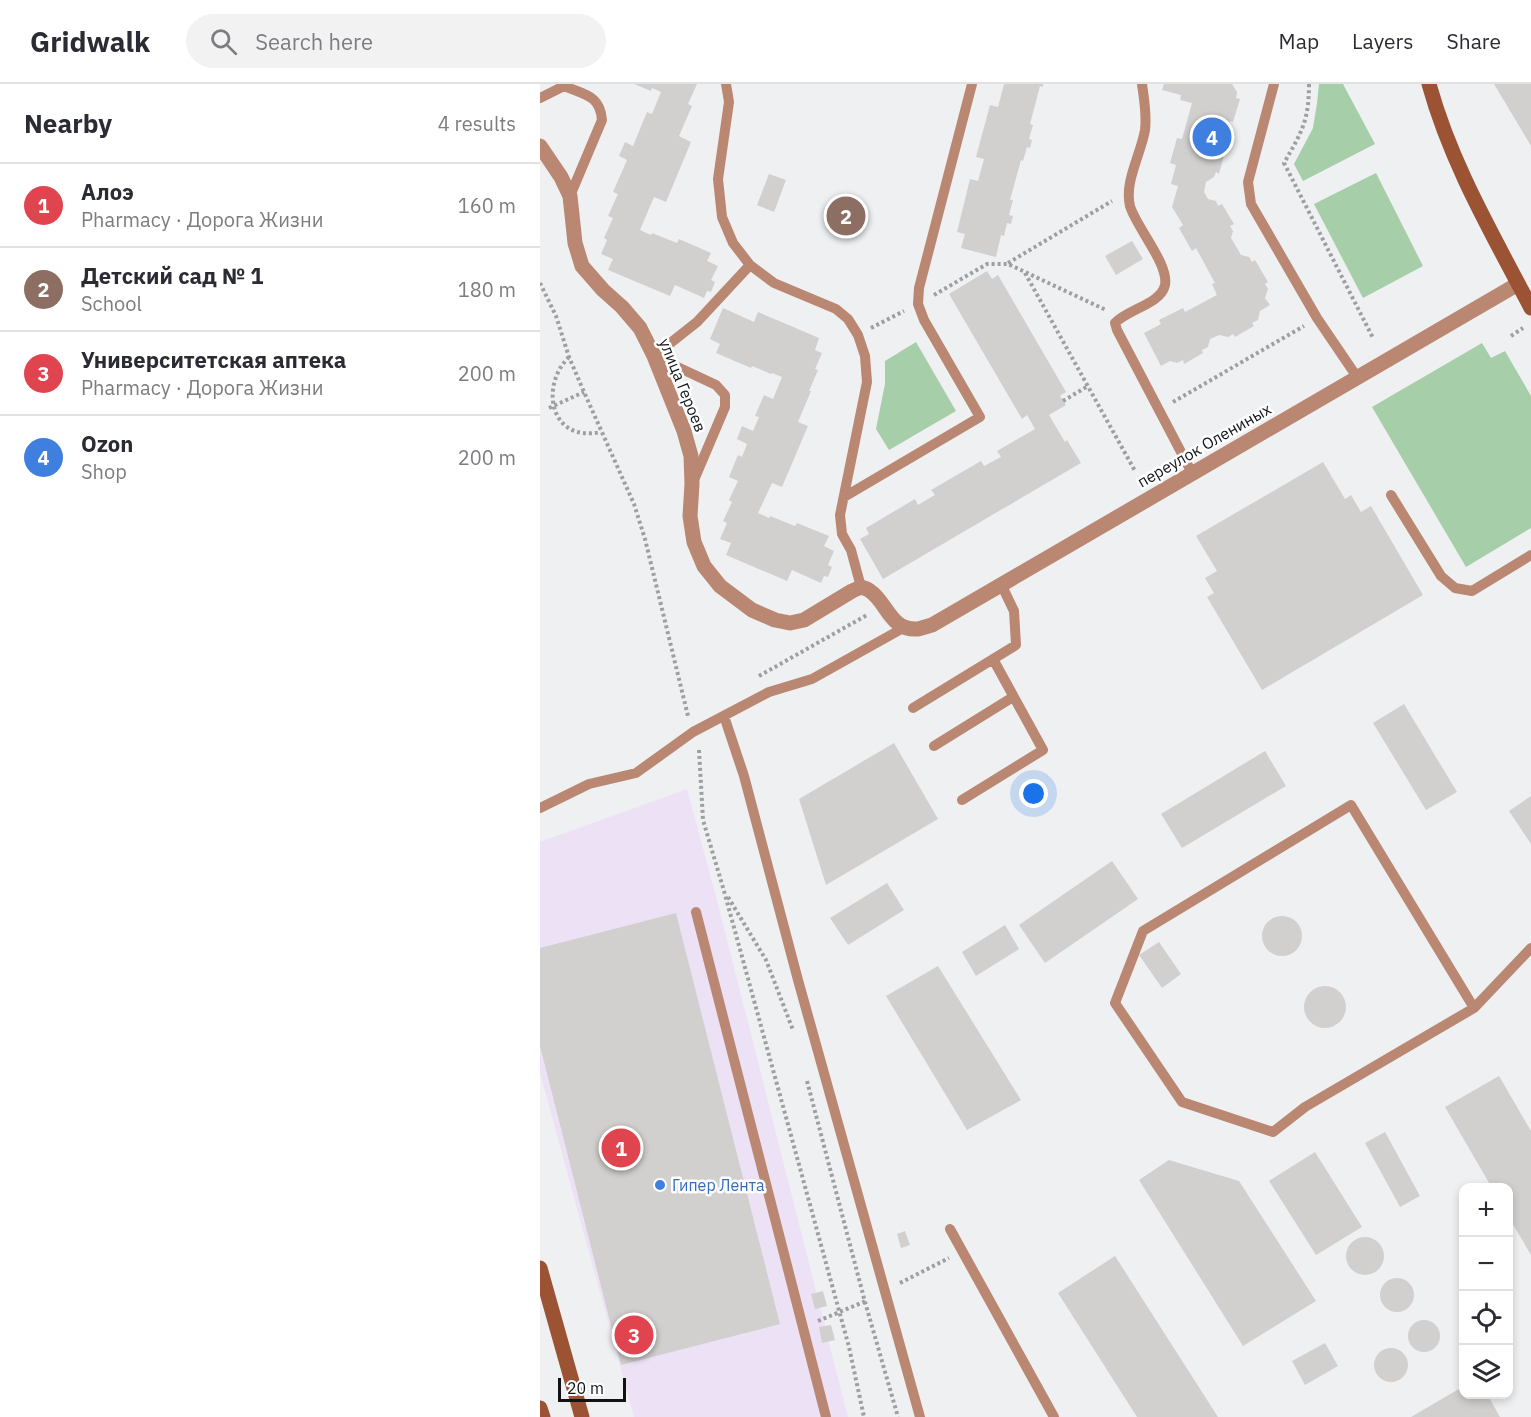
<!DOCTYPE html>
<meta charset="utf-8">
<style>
body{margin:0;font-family:"IBM Plex Sans",sans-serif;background:#f2f2f3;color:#2b2b33}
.controls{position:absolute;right:18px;bottom:18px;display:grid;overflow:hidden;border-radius:12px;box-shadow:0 3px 9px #0003}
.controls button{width:54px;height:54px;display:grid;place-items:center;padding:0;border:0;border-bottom:2px solid #e1e1e2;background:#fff;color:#2b2b33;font:30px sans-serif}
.scale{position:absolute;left:18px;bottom:15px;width:68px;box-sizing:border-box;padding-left:6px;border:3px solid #121213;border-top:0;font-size:16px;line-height:21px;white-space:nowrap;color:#121213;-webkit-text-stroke:4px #fdfeff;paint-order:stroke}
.you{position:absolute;left:494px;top:710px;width:21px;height:21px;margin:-15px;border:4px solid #fff;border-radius:50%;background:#1a73e8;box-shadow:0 0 0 9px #1a73e833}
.badge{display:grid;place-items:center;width:39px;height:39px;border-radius:50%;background:#d93025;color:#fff;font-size:20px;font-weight:700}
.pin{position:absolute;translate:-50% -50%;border:3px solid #fff;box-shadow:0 2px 6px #0006}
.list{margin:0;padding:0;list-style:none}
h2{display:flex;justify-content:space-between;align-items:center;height:78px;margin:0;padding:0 24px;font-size:26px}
h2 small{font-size:20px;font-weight:400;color:#7c7c81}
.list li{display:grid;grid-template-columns:39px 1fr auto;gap:18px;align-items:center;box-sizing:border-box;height:84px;padding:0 24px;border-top:2px solid #e1e1e2}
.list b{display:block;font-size:22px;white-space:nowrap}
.list p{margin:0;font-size:20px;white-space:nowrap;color:#7c7c81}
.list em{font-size:20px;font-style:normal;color:#7c7c81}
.icon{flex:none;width:33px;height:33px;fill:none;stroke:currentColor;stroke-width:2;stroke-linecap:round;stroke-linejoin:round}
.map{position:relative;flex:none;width:991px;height:1333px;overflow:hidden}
header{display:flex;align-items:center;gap:36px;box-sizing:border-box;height:84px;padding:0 30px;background:#fff;border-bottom:2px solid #e1e1e2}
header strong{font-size:28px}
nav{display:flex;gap:33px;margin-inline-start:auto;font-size:21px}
.search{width:420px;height:54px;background:#f2f2f3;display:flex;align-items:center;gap:15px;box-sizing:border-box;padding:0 21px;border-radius:33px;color:#7c7c81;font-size:22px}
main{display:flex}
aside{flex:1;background:#fff}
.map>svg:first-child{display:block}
</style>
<header>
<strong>Gridwalk</strong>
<div class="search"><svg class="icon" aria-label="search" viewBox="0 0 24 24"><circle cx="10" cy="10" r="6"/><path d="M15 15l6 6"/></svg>Search here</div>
<nav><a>Map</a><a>Layers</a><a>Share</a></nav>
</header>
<main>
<aside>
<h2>Nearby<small>4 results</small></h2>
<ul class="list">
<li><span class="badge" style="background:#e0444e">1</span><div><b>Алоэ</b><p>Pharmacy · Дорога Жизни</p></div><em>160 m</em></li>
<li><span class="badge" style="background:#8d6e63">2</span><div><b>Детский сад № 1</b><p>School</p></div><em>180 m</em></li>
<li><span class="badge" style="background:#e0444e">3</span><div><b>Университетская аптека</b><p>Pharmacy · Дорога Жизни</p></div><em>200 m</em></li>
<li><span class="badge" style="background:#3f7fe0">4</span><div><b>Ozon</b><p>Shop</p></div><em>200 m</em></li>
</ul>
</aside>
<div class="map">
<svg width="991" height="1333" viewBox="0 0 991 1333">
<rect width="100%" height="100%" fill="#eff0f2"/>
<!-- commercial -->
<path fill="#ede1f6" d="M147,705L178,820L308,1333H94L0,989V758Z"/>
<!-- green -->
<path fill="#a6cea8" d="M779,0H803L835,60L763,97L754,80L773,44L777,19Z
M836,89L883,182L823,214L774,120Z
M376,258L416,327L349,366L336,345L345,300V277Z
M942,259L951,274L965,267L991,312V444L926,483L832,323Z"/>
<!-- building -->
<path fill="#d1d0cf" d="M94,0H157L148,20L152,22L139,52L151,58L126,118L114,113L100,146L111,151L112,149L137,159L139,155L171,169L167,177L178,182L171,196L175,198L171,208L167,207L164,214L135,201L130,212L68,186L73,175L61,170L67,156L64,154L73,134L68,132L78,110L73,108L87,76L79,72L85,58L93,62L107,28L112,30L121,8L112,4L111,7Z
M464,0H503V3L500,2L490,40L493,41L489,55L492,56L490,64L487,63L483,77L481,76L470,116H473L469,131L473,132L471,140L467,139L464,152L461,151L456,173L421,164L425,150L417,148L430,95L438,97L444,75L436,73L450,21L458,23Z
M624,0H692L697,8L696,14L700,15L693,38L690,37L688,42L680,47L679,54L683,62L682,67L685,68L679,90L676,88L674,93L666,98L664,108L668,115L676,117L678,122L682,120L694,140L690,142L693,147L691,154L701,171L709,173L712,178L715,176L728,198L725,200L728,205L725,214L730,221L720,227L718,236L712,239L714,242L695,253L693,250L688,253L679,251L670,255L668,263L662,266L663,269L644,280L643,276L637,279L630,277L621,282L604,249L621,240L619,236L643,224L645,228L677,211L672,200L675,199L656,164L652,167L639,144L643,141L632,123L638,102L631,100L636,81L630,79L637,54L642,55L652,19L640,16L641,11L622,6Z
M954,0H991V62L960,10Z
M229,90L246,96L234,128L217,121Z
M592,157L603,175L576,191L565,172Z
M447,187L452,195L458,191L526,308L520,312L526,321L509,331L525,358L527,356L541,379L343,495L320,455L329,450L326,444L375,415L378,421L395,411L391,406L441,377L444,382L461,373L457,367L495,345L487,331L482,335L409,210Z
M183,224L214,238L218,228L279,254L275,266L282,269L275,285L278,286L269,307H271L258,338L268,342L242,403L232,399L218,429L229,434L230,432L255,442L257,439L289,452L284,462L294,467L288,481L292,483L288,493L284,492L281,499L252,486L247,497L186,471L191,459L180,455L187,439L183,437L192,418L189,416L198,397L189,393L198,371L202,373L207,360L197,355L202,342L213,347L219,333L215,332L224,311L233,315L242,293L232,289L231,290L212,282L211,284L176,269L180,260L170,255Z
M783,378L805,415L811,411L821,428L831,422L883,511L722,606L667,513L674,509L665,494L677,487L656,452Z
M864,620L917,708L886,726L833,639Z
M354,659L398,735L286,801L259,715Z
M725,667L746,702L642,764L621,730Z
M991,712V760L969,727Z
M572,777L598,815L505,879L479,841Z
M347,799L364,826L308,861L290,834Z
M136,829L240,1240L81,1281L0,962V864Z
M722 852a20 20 0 1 1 40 0a20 20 0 1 1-40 0Z
M465,841L479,865L436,892L422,868Z
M619,858L641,890L622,904L599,871Z
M398,882L481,1016L427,1046L346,912Z
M764 923a21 21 0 1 1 42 0a21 21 0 1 1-42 0Z
M959,992L991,1047V1171L968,1132V1104H952L905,1023Z
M845,1048L880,1112L860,1123L825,1059Z
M775,1068L822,1143L776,1171L729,1097Z
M629,1076L699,1097L776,1217L703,1262L599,1096Z
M365,1147L370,1161L361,1164L357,1150Z
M806 1172a19 19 0 1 1 38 0a19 19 0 1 1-38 0Z
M575,1172L678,1333H597L518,1209Z
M840 1211a17 17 0 1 1 34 0a17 17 0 1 1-34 0Z
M283,1207L287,1222L275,1225L271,1210Z
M868 1252a16 16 0 1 1 32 0a16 16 0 1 1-32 0Z
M291,1241L295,1256L282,1259L279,1243Z
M785,1259L798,1282L765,1301L752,1277Z
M834 1281a17 17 0 1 1 34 0a17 17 0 1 1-34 0Z
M924,1302V1310H947L960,1333H871Z"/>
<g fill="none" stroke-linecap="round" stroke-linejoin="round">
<!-- path -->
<path stroke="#9e9fa1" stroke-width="4" stroke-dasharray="3 3" stroke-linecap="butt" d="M769,0C769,36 762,48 744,79L833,254
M468,179L572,117
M485,189L595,387
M0,199L16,232L29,273L44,308L94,420L105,455L148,632L150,631
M394,211L447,180H468L566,226
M331,244L364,227
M971,252L983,244
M29,273C0,301 9,359 61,348
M523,317L548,302
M633,318L764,242
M9,324L44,308
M219,592L327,531
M159,666L163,736L184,807L309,1263L324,1333
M188,813L226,876L253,946
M267,997L325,1218L358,1333
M360,1199L409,1174
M278,1237L326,1217"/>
<!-- lane -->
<path stroke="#ba8772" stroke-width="10" d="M186,0L189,18L178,95L182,133L193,159L210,181L234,199L296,225L308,235L318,251L325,272L327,298L300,431L302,450L311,466L321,503
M602,0C604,15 607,31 605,46C601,70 584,98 590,122C596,143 629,180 625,201C621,220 588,225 575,239L577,246L652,389
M734,0L708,98L711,120L777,234L817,293
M0,14L24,2C45,11 60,11 62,36L30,112
M154,396L185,323V311L176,301L114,272L157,238L210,181
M851,411L901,492L915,504L932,507L991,471
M304,413L440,333L384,236L378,220L379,204L432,0
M373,624L476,561L474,527L461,500
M184,632L204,692L258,896L380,1333
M394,662L473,613
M422,716L503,666L453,575
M0,724L49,700L96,689L153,648L229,608L272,595L365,543
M156,828L286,1333
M934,924L811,721L603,847L575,919L642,1018L733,1048L765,1023L934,924L991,864
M410,1145L514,1333"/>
<!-- street -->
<path stroke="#ba8772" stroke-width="15" d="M0,62L21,93L30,112L35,159L42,182L63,206L82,223L100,244L114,272L144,347L151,372L152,400L150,432L154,458L164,482L180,502L212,526L235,536L250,539L264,536L312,507L321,503C324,504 328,505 330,507C347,518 350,547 378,545C382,544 388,542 392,541L978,200"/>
<!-- secondary -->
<path stroke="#9b5334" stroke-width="15" d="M889,0C911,80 953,151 991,224
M0,1184L42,1333
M0,1324L3,1333"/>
</g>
<!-- markers -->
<circle fill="#3f7fe0" stroke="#fdfeff" stroke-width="2" cx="120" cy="1101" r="6"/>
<g text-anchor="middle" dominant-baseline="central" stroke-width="5" stroke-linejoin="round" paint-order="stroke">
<!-- street labels -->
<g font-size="16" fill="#121213" stroke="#fdfeff">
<text transform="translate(143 301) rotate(68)">улица Героев</text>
<text transform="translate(664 361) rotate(-30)">переулок Олениных</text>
</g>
<!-- shop labels -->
<g font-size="16" fill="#366cbe" stroke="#fdfeff" text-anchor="start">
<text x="132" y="1101">Гипер Лента</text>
</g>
</g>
</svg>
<div class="controls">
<button>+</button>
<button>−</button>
<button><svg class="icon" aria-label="locate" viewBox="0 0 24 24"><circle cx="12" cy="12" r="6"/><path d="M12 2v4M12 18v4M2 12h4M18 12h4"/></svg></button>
<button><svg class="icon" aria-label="layers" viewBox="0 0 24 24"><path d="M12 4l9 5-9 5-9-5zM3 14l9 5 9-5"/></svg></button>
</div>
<div class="scale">20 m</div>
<div class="you"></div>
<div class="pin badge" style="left:81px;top:1064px;background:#e0444e">1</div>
<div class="pin badge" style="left:306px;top:132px;background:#8d6e63">2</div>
<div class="pin badge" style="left:94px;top:1251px;background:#e0444e">3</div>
<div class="pin badge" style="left:672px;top:53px;background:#3f7fe0">4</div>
</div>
</main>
